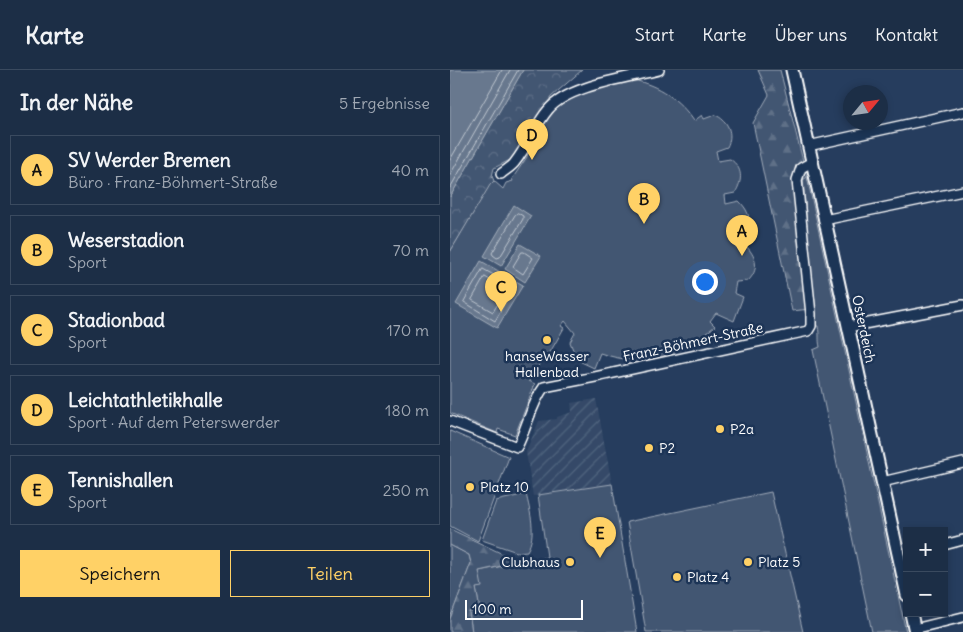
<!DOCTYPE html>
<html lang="de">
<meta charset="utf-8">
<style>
body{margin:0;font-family:Delius,sans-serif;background:#25364d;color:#f1f3f6}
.controls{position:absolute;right:15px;bottom:15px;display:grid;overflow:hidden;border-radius:0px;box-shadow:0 2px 8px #0003}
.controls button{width:45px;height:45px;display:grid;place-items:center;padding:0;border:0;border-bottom:1px solid #3a4a5f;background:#1c2e46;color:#f1f3f6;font:25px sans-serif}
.compass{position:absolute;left:393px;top:15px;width:45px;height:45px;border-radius:50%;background:#1c2e46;box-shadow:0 2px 8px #0003;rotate:61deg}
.scale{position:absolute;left:15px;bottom:12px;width:118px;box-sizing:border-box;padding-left:5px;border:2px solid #fff;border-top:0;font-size:14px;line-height:18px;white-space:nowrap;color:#fff;-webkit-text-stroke:4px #1d3557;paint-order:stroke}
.you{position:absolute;left:254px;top:211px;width:18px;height:18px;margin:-12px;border:4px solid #fff;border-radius:50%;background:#1a73e8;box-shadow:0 0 0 8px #1a73e833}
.badge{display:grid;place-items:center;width:32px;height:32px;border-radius:50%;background:#ffd166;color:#111;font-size:16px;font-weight:700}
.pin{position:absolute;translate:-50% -41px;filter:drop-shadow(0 1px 2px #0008)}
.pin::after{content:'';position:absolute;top:26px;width:18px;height:15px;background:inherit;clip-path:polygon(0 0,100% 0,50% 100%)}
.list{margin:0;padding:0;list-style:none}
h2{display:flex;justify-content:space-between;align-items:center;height:65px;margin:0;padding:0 20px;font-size:21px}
h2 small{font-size:16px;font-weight:400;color:#a0a8b3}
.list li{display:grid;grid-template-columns:32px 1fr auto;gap:15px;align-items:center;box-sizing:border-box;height:70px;margin:0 10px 10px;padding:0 10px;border:1px solid #3a4a5f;border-radius:0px}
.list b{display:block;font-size:19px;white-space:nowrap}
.list p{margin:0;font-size:16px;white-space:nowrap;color:#a0a8b3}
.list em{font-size:16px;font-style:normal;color:#a0a8b3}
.actions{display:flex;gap:10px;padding:15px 20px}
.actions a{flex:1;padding:11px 0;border:1px solid #ffd166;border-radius:0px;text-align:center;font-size:18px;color:#ffd166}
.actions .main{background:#ffd166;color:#111}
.map{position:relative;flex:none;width:513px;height:562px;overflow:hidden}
header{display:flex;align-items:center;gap:30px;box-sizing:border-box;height:70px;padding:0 25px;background:#1c2e46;border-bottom:1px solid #3a4a5f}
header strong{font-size:24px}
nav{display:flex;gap:28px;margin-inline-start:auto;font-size:18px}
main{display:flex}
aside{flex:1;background:#1c2e46}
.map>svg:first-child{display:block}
</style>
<header>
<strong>Karte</strong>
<nav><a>Start</a><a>Karte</a><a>Über uns</a><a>Kontakt</a></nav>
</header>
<main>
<aside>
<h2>In der Nähe<small>5 Ergebnisse</small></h2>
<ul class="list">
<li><span class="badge">A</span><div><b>SV Werder Bremen</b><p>Büro · Franz-Böhmert-Straße</p></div><em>40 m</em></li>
<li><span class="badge">B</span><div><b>Weserstadion</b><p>Sport</p></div><em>70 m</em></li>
<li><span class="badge">C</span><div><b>Stadionbad</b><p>Sport</p></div><em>170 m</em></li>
<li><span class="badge">D</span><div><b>Leichtathletikhalle</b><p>Sport · Auf dem Peterswerder</p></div><em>180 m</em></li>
<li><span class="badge">E</span><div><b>Tennishallen</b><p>Sport</p></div><em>250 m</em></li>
</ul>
<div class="actions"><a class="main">Speichern</a><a>Teilen</a></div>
</aside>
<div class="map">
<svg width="513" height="562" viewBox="0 0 513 562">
<defs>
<pattern id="industrial-furrows" width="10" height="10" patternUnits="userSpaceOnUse" patternTransform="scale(1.25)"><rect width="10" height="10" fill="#344a68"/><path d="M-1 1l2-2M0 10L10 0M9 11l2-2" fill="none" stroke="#52657f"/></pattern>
<pattern id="forest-firs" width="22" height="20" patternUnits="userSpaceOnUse" patternTransform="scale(1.25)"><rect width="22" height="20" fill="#425672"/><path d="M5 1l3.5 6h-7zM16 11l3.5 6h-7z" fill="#5e6f87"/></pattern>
<pattern id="park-crowns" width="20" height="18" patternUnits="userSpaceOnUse" patternTransform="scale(1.25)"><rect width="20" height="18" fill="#425672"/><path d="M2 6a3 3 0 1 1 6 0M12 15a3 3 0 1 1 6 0" fill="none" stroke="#5e6f87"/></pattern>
</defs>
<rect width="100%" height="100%" fill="#263d5e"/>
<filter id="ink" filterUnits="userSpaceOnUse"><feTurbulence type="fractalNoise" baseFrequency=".02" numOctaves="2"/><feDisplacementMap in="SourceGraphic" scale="10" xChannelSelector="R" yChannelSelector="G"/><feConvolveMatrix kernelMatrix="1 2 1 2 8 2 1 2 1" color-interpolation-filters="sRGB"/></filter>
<g filter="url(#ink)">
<!-- industrial -->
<path fill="url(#industrial-furrows)" d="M146,329L162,414L83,426L76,382L89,351L107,349V347L122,342L121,333Z"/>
<!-- green -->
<path fill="#425672" stroke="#a0aab8" d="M183,10C208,15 229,29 244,51L252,45L254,49L265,45C278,50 284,64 277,77L266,81L268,91L280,89C293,98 293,110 285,123L275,125L276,134L289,131C300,142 302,151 294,165L283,167L285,177H297C307,188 309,200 298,211L286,212L284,223L293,227L284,251L266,243L260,251L265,256C229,286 196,299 150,283L144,298L127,290L120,272L125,263L115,251L111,256L114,258L99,284L96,283L79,311L85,314L65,365L48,359L47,363L0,343V182L40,114L44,111L53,119L56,113L63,111L62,109L77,87L80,75L96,43L120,24Z
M357,107L456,562H422L363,280L370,277C368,269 370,266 368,256H365L353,109Z
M0,361L59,387L28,471L0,456Z
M162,414L187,562H22L19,542L30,540L26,518L29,501L97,487L88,425Z
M321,422L353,562H196L177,452Z
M76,424C80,441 87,465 77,481L67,482L32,470L46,431Z
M0,475L19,485L21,493L0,549Z"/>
<!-- forest -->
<path fill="url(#forest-firs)" stroke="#a0aab8" d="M308,0H330L357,107L353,110L365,256L360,257V239L342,241L303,53L319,25Z
M0,459L57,486L60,494L29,501L32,517L26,518L30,540L19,542L22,562H0V549L21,493L19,485L0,475Z"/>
<!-- park -->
<path fill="url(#park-crowns)" stroke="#a0aab8" d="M73,0H132L101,27L65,85L60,90L44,98L42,106L44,111L40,115L0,182V127Z"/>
<!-- water -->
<path fill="#67788e" stroke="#a4aebb" d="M0,0H73L0,127Z
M64,135L81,146L51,196L34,186Z
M70,174L91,186L75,212L55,199Z
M31,191L73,215L47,258L6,234Z"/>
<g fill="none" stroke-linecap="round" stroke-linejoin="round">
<!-- shore -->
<path stroke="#c2c9d2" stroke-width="1" d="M0,90L52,0
M0,105L60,0
M0,118L68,0
M68,143L73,146V149L50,187L47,188L43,185L42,183L65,145Z
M72,182H74L83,188L73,204L63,197Z
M33,199L65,217L45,251L14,232Z
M35,207L56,220L43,242L22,230Z"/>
<!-- minor casing -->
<g stroke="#fff" stroke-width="12">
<path id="minor" d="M358,76L513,42
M51,104C55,100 62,97 65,92C78,76 85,55 98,40C118,15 178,8 209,0
M374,150L513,121
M398,257L513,235
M0,351L67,377C77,358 81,334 94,317L145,307L358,261L361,256V244L347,110L351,98L362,92
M432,412L513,393
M494,475L513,470
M464,559L513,547"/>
</g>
<!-- major casing -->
<g stroke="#fff" stroke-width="15">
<path id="major" d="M342,0L457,525
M461,543L465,562"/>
</g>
<!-- minor -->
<use href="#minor" stroke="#1d3557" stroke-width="9"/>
<!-- major -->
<use href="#major" stroke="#1d3557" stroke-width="11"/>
</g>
</g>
<!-- markers -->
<g fill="#ffd166" stroke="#1d3557" stroke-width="2">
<circle cx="97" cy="270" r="5"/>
<circle cx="270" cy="359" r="5"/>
<circle cx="199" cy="378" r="5"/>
<circle cx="20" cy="417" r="5"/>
<circle cx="120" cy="492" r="5"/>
<circle cx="298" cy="492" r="5"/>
<circle cx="227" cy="507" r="5"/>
</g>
<g text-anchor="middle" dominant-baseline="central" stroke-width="5" stroke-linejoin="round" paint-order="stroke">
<!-- street labels -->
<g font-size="14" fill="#fff" stroke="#1d3557">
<text transform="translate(414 259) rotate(78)">Osterdeich</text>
<text transform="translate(243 272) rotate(-12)">Franz-Böhmert-Straße</text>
</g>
<!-- poi labels -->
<g font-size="14" fill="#fff" stroke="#1d3557" text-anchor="start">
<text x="97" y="286" text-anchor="middle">hanseWasser<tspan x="97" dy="16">Hallenbad</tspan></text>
<text x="280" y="359">P2a</text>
<text x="209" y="378">P2</text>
<text x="30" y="417">Platz 10</text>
<text x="110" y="492" text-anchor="end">Clubhaus</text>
<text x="308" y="492">Platz 5</text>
<text x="237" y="507">Platz 4</text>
</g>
</g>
</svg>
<div class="controls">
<button>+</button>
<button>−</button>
</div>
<svg class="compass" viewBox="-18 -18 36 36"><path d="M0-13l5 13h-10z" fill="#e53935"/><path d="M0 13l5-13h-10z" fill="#a0a8b3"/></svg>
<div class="scale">100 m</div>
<div class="you"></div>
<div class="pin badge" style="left:292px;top:186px">A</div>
<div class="pin badge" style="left:194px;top:154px">B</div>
<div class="pin badge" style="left:51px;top:242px">C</div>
<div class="pin badge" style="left:82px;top:90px">D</div>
<div class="pin badge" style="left:150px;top:488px">E</div>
</div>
</main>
